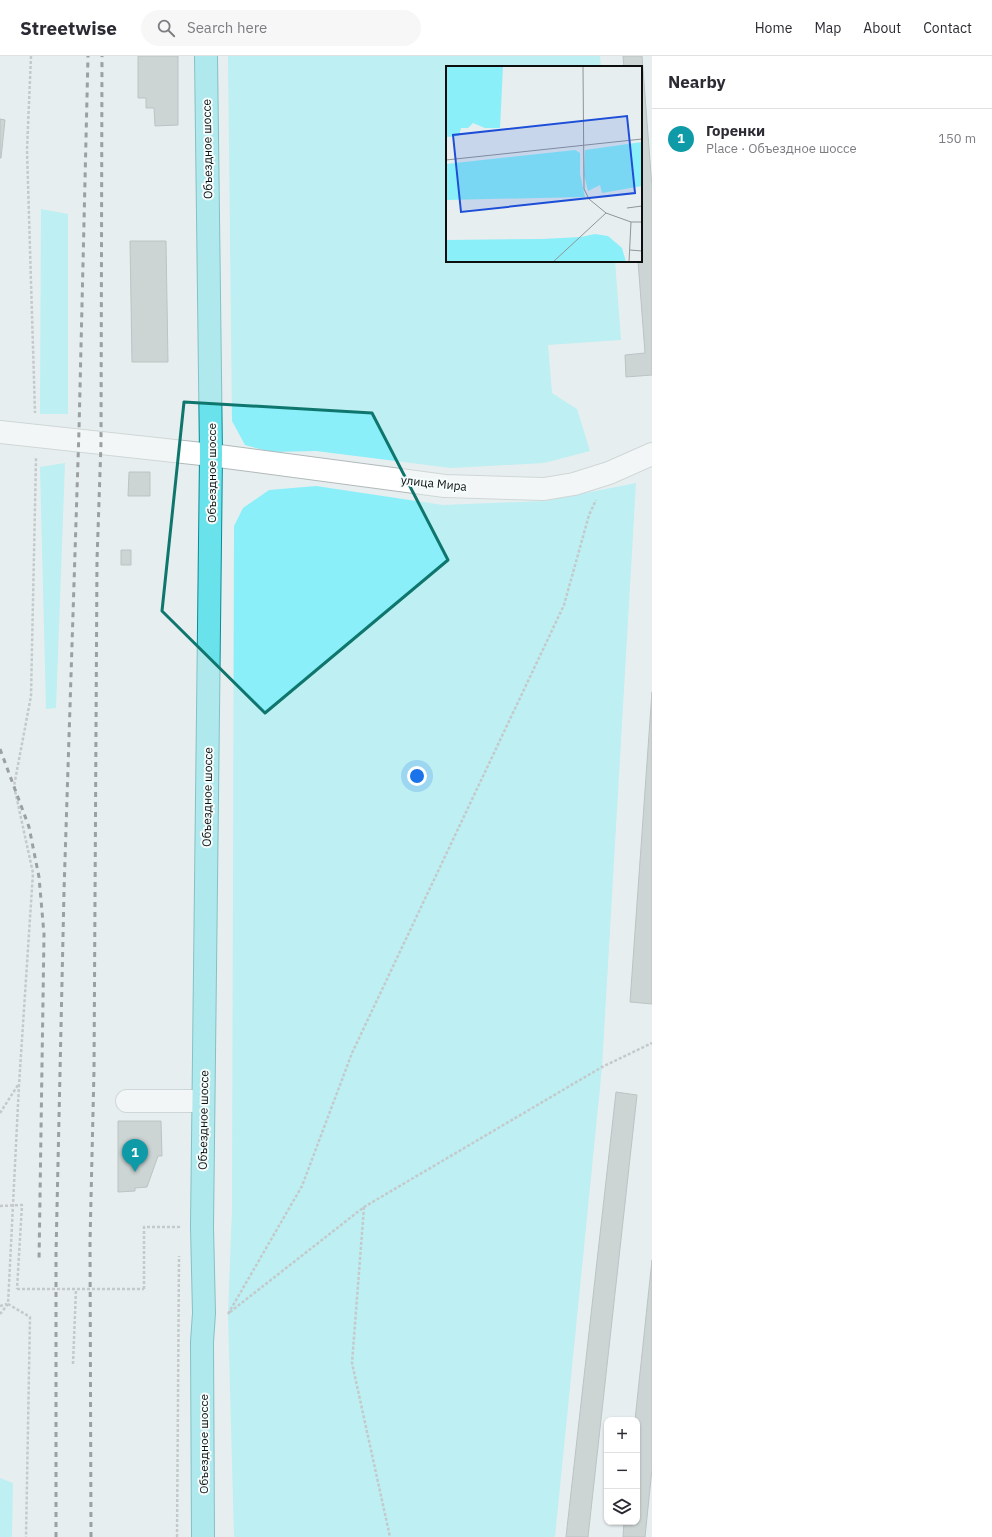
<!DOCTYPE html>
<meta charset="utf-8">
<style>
body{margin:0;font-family:"IBM Plex Sans",sans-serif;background:#f7f7f7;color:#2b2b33}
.controls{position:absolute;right:12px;bottom:12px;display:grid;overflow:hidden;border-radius:8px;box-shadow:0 1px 3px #0004}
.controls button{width:36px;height:36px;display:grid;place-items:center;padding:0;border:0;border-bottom:1px solid #e1e1e2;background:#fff;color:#2b2b33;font:20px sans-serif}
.you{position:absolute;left:417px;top:720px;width:14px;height:14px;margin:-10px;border:3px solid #fff;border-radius:50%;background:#1a73e8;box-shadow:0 0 0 6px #1a73e833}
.badge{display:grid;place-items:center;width:26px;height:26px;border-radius:50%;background:#1a73e8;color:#fff;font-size:13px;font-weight:700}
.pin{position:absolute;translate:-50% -33px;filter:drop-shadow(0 1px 2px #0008)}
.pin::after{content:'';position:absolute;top:21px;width:14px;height:12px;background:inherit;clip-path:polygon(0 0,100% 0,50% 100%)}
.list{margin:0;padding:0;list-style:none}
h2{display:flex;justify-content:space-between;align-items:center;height:52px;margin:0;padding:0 16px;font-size:17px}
h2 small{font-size:13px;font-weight:400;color:#7c7c81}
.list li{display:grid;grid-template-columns:26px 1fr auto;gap:12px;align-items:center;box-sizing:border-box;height:60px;padding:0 16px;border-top:1px solid #e1e1e2}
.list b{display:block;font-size:15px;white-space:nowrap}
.list p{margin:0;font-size:13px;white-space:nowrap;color:#7c7c81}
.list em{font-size:13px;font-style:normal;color:#7c7c81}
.icon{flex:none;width:22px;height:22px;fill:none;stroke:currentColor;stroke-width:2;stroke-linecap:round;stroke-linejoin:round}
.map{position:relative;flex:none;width:652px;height:1481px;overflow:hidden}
header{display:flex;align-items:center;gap:24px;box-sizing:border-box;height:56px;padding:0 20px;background:#fff;border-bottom:1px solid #e1e1e2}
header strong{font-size:19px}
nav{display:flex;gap:22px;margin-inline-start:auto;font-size:14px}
.search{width:280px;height:36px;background:#f7f7f7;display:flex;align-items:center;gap:10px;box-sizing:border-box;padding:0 14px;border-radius:22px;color:#7c7c81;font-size:15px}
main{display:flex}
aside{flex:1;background:#fff}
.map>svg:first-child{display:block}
</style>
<header>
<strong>Streetwise</strong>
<div class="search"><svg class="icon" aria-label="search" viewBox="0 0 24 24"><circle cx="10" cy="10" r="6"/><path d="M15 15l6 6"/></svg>Search here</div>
<nav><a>Home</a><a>Map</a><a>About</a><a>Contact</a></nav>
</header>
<main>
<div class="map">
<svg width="652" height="1481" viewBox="0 0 652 1481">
<rect width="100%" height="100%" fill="#e7eeef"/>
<!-- green -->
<path fill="#8aeff9" d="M228,0H600L601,11H447V205H615L621,284L548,289L552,337L577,353L590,395L544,407L451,412L316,395L271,396L245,389L232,365Z
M41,153L68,158V358H40Z
M65,407L56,652L46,653L40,411Z
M636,427L602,1011L555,1481H234L228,1258L232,1153L234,470L243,452L269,434L316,430L443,449L545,445Z
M0,1422L13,1427L12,1481H0Z"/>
<!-- building -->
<path fill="#acb3b3" stroke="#878e8f" d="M138,0H178V69L155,70L154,52H146V42H138Z
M623,0H642L652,131V319L626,321L625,299L645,297L638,205H641V11H624Z
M0,63L5,64L1,102H0Z
M130,185H166L168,306H132Z
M129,416H150V440H128Z
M121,494H131V509H121Z
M652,636V948L630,946Z
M616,1036L637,1039L588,1481H566Z
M118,1065H161L162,1100H158L147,1131L135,1132V1135L118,1136Z
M652,1204V1413L645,1481H623L624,1466H637V1364H635Z"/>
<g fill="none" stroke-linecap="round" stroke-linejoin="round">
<!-- minor casing -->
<g stroke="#b2b9ba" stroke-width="24">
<path id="minor" d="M0,376L211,399L445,430L544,433L574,428L609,417L652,398
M127,1045H203"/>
</g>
<!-- major casing -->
<g stroke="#088b95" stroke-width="24">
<path id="major" d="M203,1481L202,1286L204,1257L202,1171L211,399L206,0"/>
</g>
<!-- path -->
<path stroke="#999e9f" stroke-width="2.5" stroke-dasharray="3 2" stroke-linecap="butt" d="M31,0L27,94L35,357
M0,1057L18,1029
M0,1150L22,1149L17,1233
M364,1151L352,1307L390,1481
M144,1233V1171H179V1173
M8,1248L30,1261L26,1481
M0,1250L7,1248
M230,1256L364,1151L602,1011L652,987
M0,1258L8,1248L19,1029L33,817L14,730L31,640L36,402
M228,1258L302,1130L352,997L564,549L589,459L596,444
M73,1308L76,1233
M177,1481L179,1200"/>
<!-- minor -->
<use href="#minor" stroke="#fff" stroke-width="22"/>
<!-- major -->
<use href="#major" stroke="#6ae2eb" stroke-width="22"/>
<!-- rail -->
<path stroke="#3e4142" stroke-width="3" stroke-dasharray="5 5" stroke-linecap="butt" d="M0,693L29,771L39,821L44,878L39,1206
M56,1481V1198L64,835L79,374L88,0
M91,1481L90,1186L94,1014L97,504L101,387L102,0"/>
<!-- path-bridge -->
<path stroke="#999e9f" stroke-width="2.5" stroke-dasharray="3 2" stroke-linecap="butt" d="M17,1233H144"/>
</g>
<!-- marked area -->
<path d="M0 0H652V1481H0ZM184,346L372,357L448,504L265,657L162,555Z" fill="#e7eeef" fill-opacity=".55" fill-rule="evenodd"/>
<path fill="none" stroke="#0f766e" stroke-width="3" stroke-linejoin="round" d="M184,346L372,357L448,504L265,657L162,555Z"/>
<g text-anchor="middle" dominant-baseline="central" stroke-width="4" stroke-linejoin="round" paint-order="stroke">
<!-- street labels -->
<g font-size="12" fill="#0d0f0f" stroke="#f4fcfc">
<text transform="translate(207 93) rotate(-91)">Объездное шоссе</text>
<text transform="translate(211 417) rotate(-90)">Объездное шоссе</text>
<text transform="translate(434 427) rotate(6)">улица Мира</text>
<text transform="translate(207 741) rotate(-89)">Объездное шоссе</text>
<text transform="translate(203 1064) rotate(-89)">Объездное шоссе</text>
<text transform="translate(203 1388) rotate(-90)">Объездное шоссе</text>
</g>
</g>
<!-- overview -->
<g transform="translate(446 10)">
<rect width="196" height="196" fill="#e7eeef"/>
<path d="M0,0H57L54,62H39L27,57L22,62H15L13,70L0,71ZM196,76V120L156,127L154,119L142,125L138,109L139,84ZM129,84L134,87V108L139,131L0,134V98ZM149,168L162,170L176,182L180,196H0V174L96,173L135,171Z" fill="#8aeff9"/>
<path fill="none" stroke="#909595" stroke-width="1" d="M137,0L138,123L143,133L160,147L185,156H196M0,94L196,73M181,142L196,140M184,184L196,185M107,196L160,147M183,196L185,156"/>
<path fill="#1d4ed8" fill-opacity="0.15" stroke="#1d4ed8" stroke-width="2" d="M181,50L189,127L15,146L7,69Z"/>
<rect width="196" height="196" fill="none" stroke="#0d0f0f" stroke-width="2"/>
</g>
</svg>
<div class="controls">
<button>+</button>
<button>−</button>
<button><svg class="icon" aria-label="layers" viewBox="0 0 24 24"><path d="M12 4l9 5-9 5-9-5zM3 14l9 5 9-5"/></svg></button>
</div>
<div class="you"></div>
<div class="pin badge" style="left:135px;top:1116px;background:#0f9aa8">1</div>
</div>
<aside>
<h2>Nearby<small></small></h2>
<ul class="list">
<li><span class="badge" style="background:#0f9aa8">1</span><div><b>Горенки</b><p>Place · Объездное шоссе</p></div><em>150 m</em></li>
</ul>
</aside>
</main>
